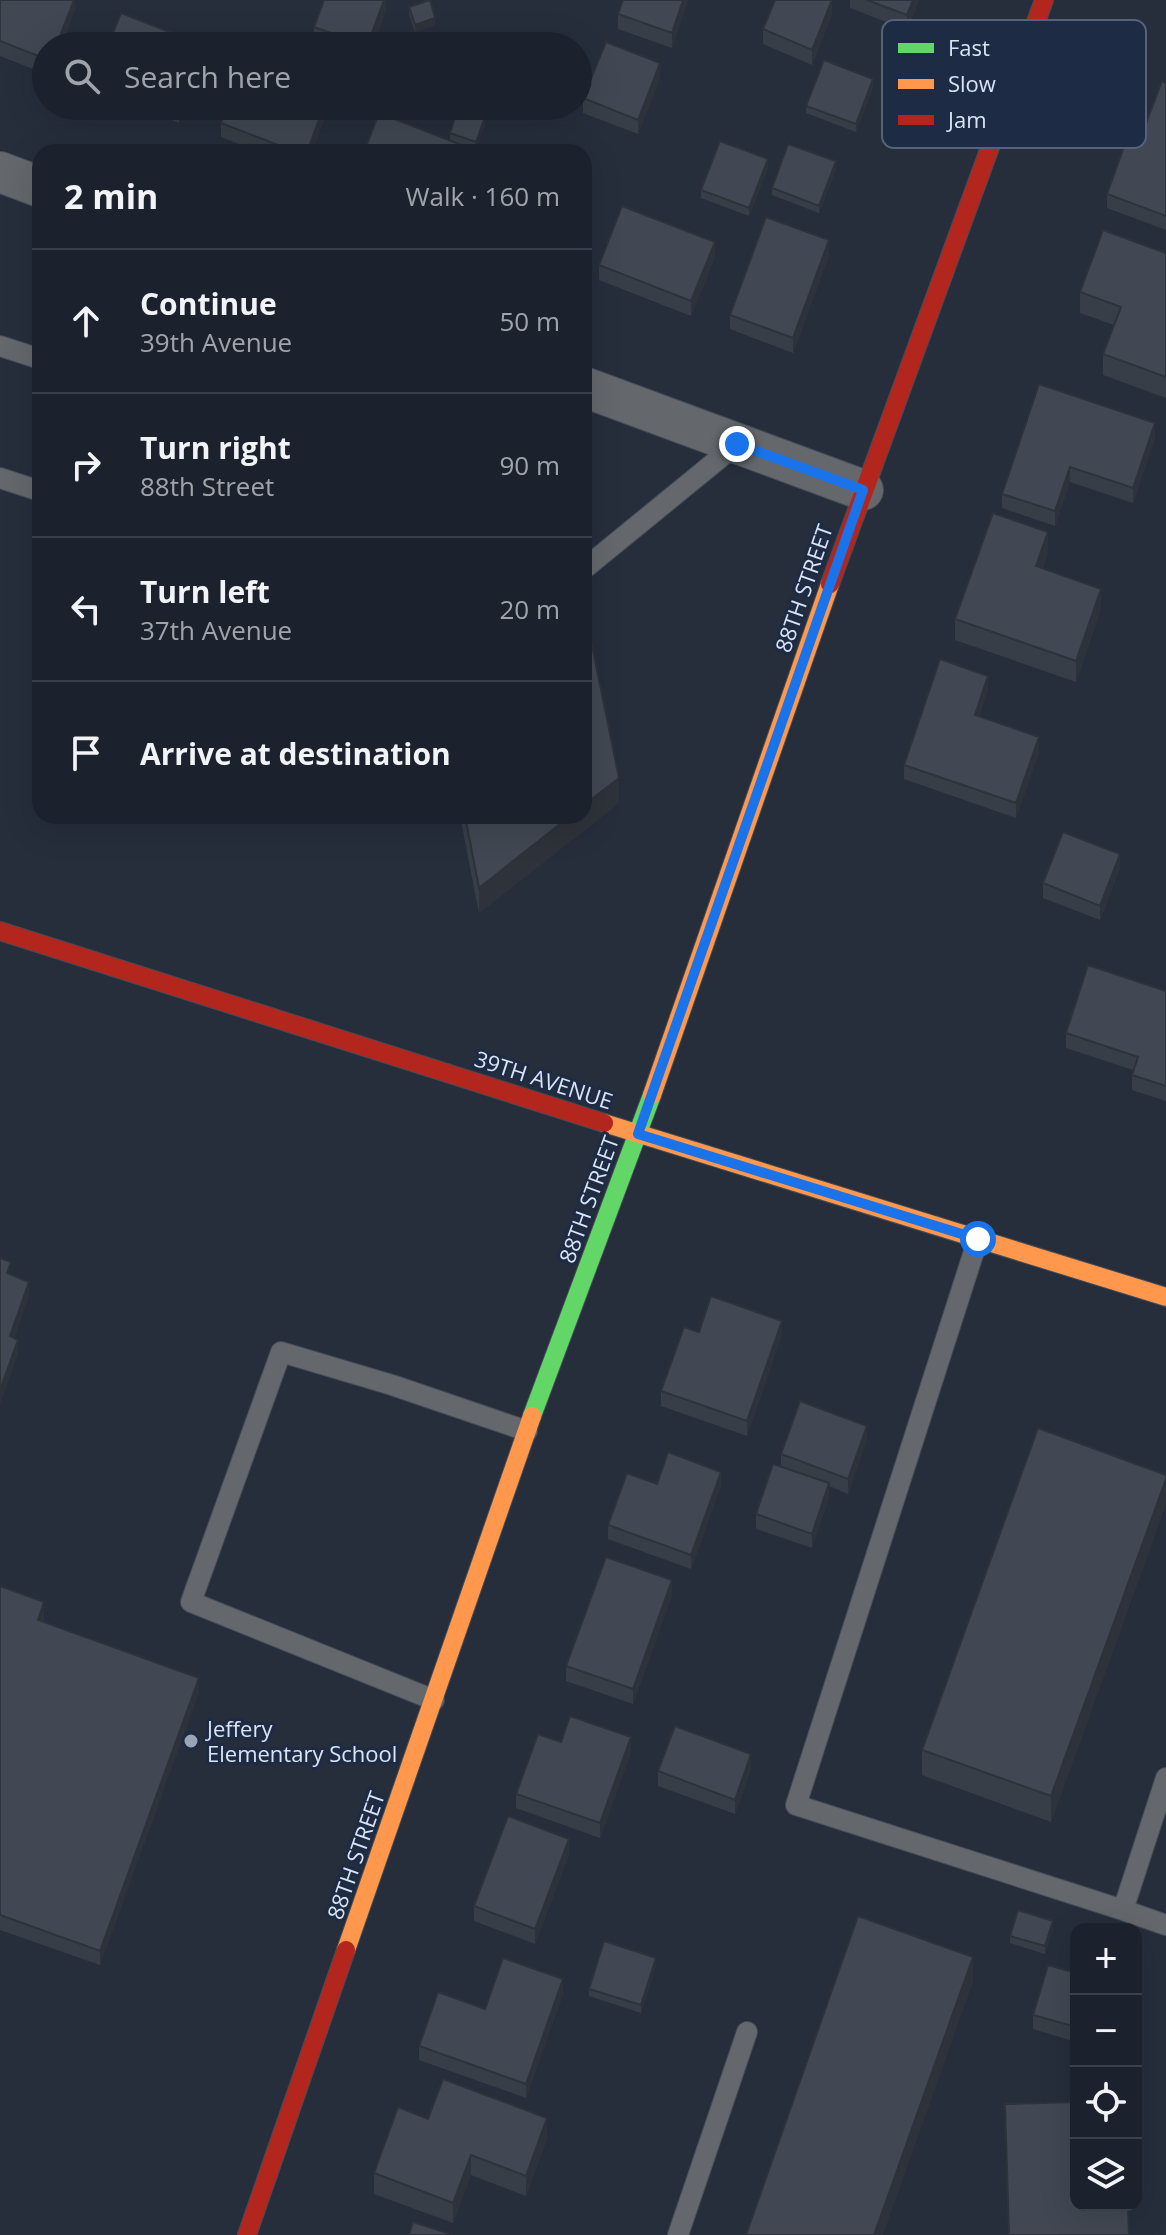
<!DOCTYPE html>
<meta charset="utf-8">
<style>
body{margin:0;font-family:"Open Sans",sans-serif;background:#292f39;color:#f1f3f6}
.controls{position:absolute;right:24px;bottom:24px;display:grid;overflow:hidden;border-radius:16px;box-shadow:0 8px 32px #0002}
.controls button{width:72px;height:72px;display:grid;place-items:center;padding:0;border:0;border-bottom:2px solid #3a3f49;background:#1c222d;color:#f1f3f6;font:40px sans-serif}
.stop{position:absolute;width:24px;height:24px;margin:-18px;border:6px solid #1a73e8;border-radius:50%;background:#fff}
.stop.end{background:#1a73e8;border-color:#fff;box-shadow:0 2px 8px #0008}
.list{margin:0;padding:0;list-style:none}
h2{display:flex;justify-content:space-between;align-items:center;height:104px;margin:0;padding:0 32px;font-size:34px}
h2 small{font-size:26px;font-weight:400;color:#a0a4aa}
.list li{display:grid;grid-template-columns:52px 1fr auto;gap:24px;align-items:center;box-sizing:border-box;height:144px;padding:0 32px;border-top:2px solid #3a3f49}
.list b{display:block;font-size:30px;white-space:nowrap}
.list p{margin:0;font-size:26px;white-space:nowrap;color:#a0a4aa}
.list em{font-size:26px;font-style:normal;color:#a0a4aa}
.icon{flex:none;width:44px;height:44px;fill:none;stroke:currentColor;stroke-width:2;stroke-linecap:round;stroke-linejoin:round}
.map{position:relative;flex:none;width:1166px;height:2235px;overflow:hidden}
.search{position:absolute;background:#1c222d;box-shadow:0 8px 32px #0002;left:32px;top:32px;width:560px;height:88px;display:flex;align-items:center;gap:20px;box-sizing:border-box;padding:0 28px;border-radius:44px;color:#a0a4aa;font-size:30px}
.panel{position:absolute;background:#1c222d;box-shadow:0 8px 32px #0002;left:32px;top:144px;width:560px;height:680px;border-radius:24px}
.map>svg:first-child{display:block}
</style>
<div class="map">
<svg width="1166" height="2235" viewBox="0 0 1166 2235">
<rect width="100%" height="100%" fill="#262e3c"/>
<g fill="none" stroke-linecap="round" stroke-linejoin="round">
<!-- lane casing -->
<g stroke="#444c58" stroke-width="22">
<path id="lane" d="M0,346L40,359
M0,478L40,491
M584,569L737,444
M978,1239L796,1805L1123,1910
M434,1700L191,1602L281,1352L392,1385L527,1431
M1166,1778L1123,1910L1166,1925
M678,2235L747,2032"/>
</g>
<!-- street casing -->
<g stroke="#444c58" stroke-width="42">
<path id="street" d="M0,172L40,187
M584,387L863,490"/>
</g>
<!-- fast casing -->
<g stroke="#444c58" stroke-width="20">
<path id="fast" d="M532,1416L652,1095"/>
</g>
<!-- slow casing -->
<g stroke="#444c58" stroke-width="20">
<path id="slow" d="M652,1095L830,584
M604,1123L1166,1297
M346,1950L532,1416"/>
</g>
<!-- jam casing -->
<g stroke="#444c58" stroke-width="20">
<path id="jam" d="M830,584L1044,0
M0,931L604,1123
M247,2235L346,1950"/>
</g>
<!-- lane -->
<use href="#lane" stroke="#64686d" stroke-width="20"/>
<!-- street -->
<use href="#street" stroke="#64686d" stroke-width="40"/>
<!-- fast -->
<use href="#fast" stroke="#63d668" stroke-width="18"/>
<!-- slow -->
<use href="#slow" stroke="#ff974d" stroke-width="18"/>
<!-- jam -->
<use href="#jam" stroke="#b3261e" stroke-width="18"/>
</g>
<!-- wall -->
<path fill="#383e47" d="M0,0H75V10L46,46V74L0,56Z
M386,0V10L373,46H326L314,42V27Z
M688,0L672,48L618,29V14Z
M850,0H919L907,30L850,8Z
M409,7L435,25L415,32L409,14Z
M832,14L812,65L763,44V29Z
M660,78L638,134L583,113V98Z
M1166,83V230L1107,208V194L1142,134Z
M873,87L856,132L806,113V106Z
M135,106H185L179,123Z
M329,106L312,152H259L221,137V123Z
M485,124L476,149L453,142L459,152L450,140V133Z
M768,167L749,216L701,198V190Z
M836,169L819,213L772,195V188Z
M1166,253V398L1103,375V354L1114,325L1080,313V292Z
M829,255L793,353L730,329V315Z
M715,257L691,316L599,280V265Z
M1039,384L1155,438L1133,503L1070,482L1055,526L1002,508V494Z
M1048,553L1043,568L1101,609L1076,682L955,640V619Z
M988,690L979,716L1039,752L1016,818L904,779V765Z
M619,803L479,913L460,816H584Z
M1120,868L1100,920L1043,898V883Z
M1166,991V1101L1132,1090V1075L1133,1070L1066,1048V1033Z
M782,1335L747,1436L661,1406V1391Z
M867,1440L848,1494L829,1486V1498L812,1548L756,1529V1514L781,1467V1454Z
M1166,1475V1504L1051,1822L922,1775V1750Z
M657,1484L721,1486L691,1569L608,1539V1525Z
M0,1586L44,1617L43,1622L199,1692L100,1965L0,1930Z
M672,1595L633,1704L566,1681V1666Z
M561,1742L631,1752L600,1838L516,1808V1794Z
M751,1769L735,1814L658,1786V1771Z
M569,1854L535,1944L474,1921V1906Z
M1053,1929L1045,1954L1010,1943V1936Z
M1076,1938V1962L1071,1960V1953Z
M656,1965L641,2013L589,1996V1989Z
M1076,1973V2042L1033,2029V2015Z
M563,1994L526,2098L419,2060V2046Z
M428,2119L547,2139L526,2196L471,2175L453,2223L374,2194V2173Z"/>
<!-- shaded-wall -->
<path fill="#2e323a" d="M74,0H75V10L62,46H56Z
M384,0H386V10L373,46H367Z
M683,0H688V2L672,48V33Z
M832,0V14L812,65V50Z
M913,0H919L907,30V15Z
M435,18V25L415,32V25Z
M660,63V78L638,134V120Z
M873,79V87L856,132V124Z
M179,106H185L179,123Z
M324,106H329V108L312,152H307Z
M485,117V124L476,149V142Z
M768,159V167L749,216V208Z
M836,161V169L819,213V206Z
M829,240V255L793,353V338Z
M715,242V257L691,316V301Z
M1155,423V438L1133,503V488Z
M1070,467V482L1055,526V511Z
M1048,532V553L1036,586V566Z
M1101,589V609L1076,682V661Z
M988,676V690L975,730V715Z
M1039,737V752L1016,818V803Z
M619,778V803L479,913V888L570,816H584V805Z
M1120,854V868L1100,920V906Z
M29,1282V1296L10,1351V1336Z
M782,1321V1335L747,1436V1421Z
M18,1340V1354L0,1405V1390Z
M867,1426V1440L848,1494V1479Z
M721,1472V1486L691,1569V1555Z
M1166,1479V1504L1051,1822V1796Z
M829,1483V1498L812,1548V1534Z
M672,1580V1595L633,1704V1689Z
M44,1602V1617L38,1635V1620Z
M199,1678V1692L100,1965V1951Z
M631,1737V1752L600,1838V1823Z
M751,1754V1769L735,1814V1800Z
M569,1839V1854L535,1944V1929Z
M1053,1921V1929L1045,1954V1946Z
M973,1957V1982L883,2235H874Z
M656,1958V1965L641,2013V2005Z
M563,1979V1994L526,2098V2084Z
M547,2118V2139L526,2196V2176Z
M471,2155V2175L453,2223V2203Z"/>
<!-- building -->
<path fill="#414853" stroke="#2e323a" stroke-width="2" d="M0,0H74L56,46H46V59L0,41Z
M324,0H384L367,46L314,27Z
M430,0L435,18L415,25L409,7Z
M623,0H683L672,33L618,14Z
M775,0H832L812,50L763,29Z
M867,0H913L907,15Z
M121,13L203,45V46H108Z
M606,42L660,63L638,120L583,98Z
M824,60L873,79L856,124L806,106Z
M1162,81L1166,83V216L1107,194L1130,130L1142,134Z
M227,106H324L307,152H296L221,123Z
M458,108L485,117L476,142L450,133Z
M379,113L459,144L456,152H364Z
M720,141L768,159L749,208L701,190Z
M788,144L836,161L819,206L772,188Z
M622,206L715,242L691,301L599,265Z
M766,217L829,240L793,338L730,315Z
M1103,230L1166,253V377L1103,354L1121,307L1080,292Z
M1039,384L1155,423L1133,488L1070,467L1055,511L1002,494Z
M993,513L1048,532L1036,566L1101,589L1076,661L955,619Z
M585,611L619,778L584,805V612Z
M940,659L988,676L975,715L1039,737L1016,803L904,765Z
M465,816H570L479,888Z
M1063,832L1120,854L1100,906L1043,883Z
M1088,965L1166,991V1086L1132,1075L1138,1057L1066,1033Z
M0,1258L11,1262L7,1273L29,1282L10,1336L18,1340L0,1390Z
M711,1296L782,1321L747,1421L661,1391L684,1327L699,1332Z
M800,1401L867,1426L848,1479L781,1454Z
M1038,1428L1166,1475V1479L1051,1796L922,1750Z
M668,1452L721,1472L691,1555L608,1525L627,1473L657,1484Z
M773,1464L829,1483L812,1534L756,1514Z
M606,1557L672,1580L633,1689L566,1666Z
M0,1586L44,1602L38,1620L199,1678L100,1951L0,1915Z
M570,1716L631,1737L600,1823L516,1794L538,1734L561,1742Z
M675,1726L751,1754L735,1800L658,1771Z
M508,1816L569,1839L535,1929L474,1906Z
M1018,1910L1053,1921L1045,1946L1010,1936Z
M858,1916L973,1957L874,2235H746Z
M1076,1938V1955L1071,1953Z
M604,1941L656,1958L641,2005L589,1989Z
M503,1958L563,1979L526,2084L419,2046L438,1992L485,2009Z
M1048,1965L1076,1973V2027L1033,2015Z
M443,2079L547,2118L526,2176L471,2155L453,2203L374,2173L398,2107L428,2119Z
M1076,2102V2205H1128L1129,2235H1009L1005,2104Z
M413,2222L453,2235H409Z"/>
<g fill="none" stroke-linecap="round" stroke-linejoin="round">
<!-- route -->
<path stroke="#1a73e8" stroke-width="10" d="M737,444L863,490L638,1134L978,1239"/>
</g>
<!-- markers -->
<circle fill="#9ba4b4" stroke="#1e2b44" stroke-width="3" cx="191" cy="1741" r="8"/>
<g text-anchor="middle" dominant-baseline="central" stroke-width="6" stroke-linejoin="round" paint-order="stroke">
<!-- street labels -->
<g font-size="22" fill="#dae4f4" stroke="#1e2b44">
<text transform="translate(803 588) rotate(-71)">88TH STREET</text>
<text transform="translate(544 1079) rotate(18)">39TH AVENUE</text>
<text transform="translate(588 1199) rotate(-70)">88TH STREET</text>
<text transform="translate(355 1855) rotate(-71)">88TH STREET</text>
</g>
<!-- poi labels -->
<g font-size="22" fill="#dae4f4" stroke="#1e2b44" text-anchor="start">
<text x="207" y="1728">Jeffery<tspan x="207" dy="25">Elementary School</tspan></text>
</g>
</g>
<!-- legend -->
<rect x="882" y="20" width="264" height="128" rx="12" fill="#1e2b44" stroke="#566279" stroke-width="2"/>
<rect x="898" y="43" width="36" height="10" fill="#63d668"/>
<rect x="898" y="79" width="36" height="10" fill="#ff974d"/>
<rect x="898" y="115" width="36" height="10" fill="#b3261e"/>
<g font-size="22" fill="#dae4f4">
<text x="948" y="56">Fast</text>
<text x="948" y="92">Slow</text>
<text x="948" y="128">Jam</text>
</g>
</svg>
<div class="controls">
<button>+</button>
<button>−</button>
<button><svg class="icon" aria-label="locate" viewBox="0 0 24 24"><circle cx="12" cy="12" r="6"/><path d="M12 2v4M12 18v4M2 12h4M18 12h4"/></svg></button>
<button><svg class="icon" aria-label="layers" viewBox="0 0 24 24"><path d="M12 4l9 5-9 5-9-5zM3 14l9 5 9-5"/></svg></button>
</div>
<div class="stop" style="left:978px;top:1239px"></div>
<div class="stop end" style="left:737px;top:444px"></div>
<div class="search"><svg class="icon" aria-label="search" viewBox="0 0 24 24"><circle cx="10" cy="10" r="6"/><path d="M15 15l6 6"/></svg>Search here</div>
<section class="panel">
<h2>2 min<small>Walk · 160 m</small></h2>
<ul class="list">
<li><svg class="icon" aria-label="ahead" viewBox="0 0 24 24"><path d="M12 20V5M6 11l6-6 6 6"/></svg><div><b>Continue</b><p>39th Avenue</p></div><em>50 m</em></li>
<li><svg class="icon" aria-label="right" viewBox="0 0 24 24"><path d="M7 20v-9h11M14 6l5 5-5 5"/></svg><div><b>Turn right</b><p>88th Street</p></div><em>90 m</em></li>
<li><svg class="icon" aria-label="left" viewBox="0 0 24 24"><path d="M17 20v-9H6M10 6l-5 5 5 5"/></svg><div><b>Turn left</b><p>37th Avenue</p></div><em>20 m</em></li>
<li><svg class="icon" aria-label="arrive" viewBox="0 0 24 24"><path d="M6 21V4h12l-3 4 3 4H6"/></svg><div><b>Arrive at destination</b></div></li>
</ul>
</section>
</div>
